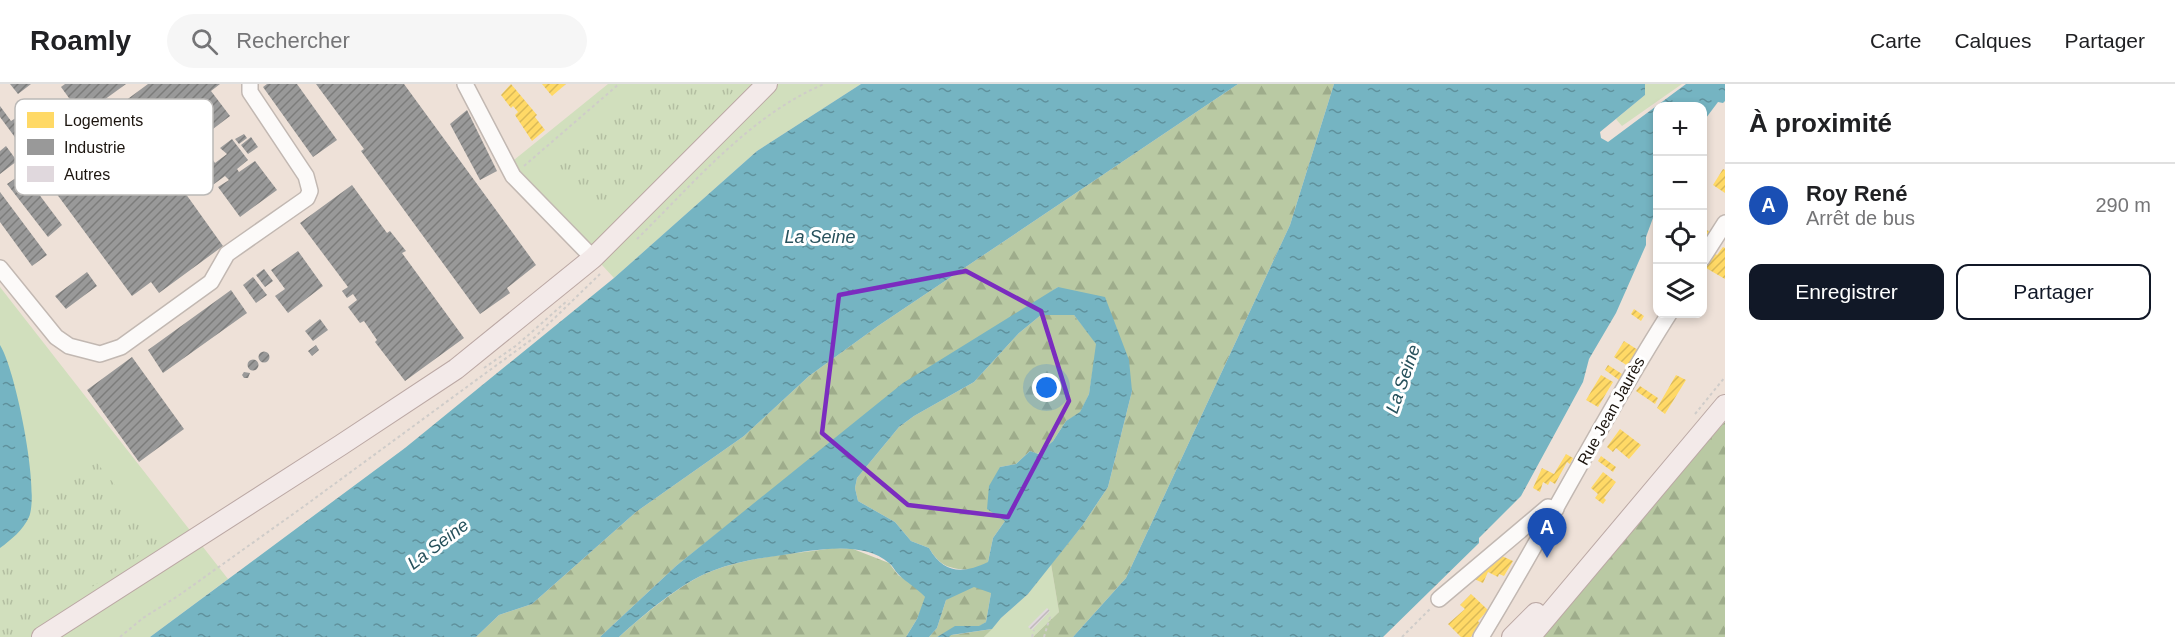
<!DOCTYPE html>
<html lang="fr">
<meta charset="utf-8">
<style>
body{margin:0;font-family:Helvetica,sans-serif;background:#f6f6f6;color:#202124}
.controls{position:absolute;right:18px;top:18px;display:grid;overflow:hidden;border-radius:12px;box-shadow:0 3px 9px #0003}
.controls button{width:54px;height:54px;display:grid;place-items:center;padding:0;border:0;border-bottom:2px solid #e0e0e0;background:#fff;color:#202124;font:30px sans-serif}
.you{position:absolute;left:1047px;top:304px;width:21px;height:21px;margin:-15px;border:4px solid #fff;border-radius:50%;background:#1a73e8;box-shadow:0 0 0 9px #1a73e833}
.badge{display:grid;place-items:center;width:39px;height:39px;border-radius:50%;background:#111827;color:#fff;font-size:20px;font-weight:700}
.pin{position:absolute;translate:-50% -50px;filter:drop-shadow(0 2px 3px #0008)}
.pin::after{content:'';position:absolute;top:32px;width:21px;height:18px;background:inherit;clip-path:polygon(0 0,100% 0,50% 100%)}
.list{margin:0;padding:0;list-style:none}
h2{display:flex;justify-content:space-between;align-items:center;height:78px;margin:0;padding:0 24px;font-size:26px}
h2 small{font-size:20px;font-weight:400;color:#757577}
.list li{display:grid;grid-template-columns:39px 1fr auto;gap:18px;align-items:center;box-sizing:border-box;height:84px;padding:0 24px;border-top:2px solid #e0e0e0}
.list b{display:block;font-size:22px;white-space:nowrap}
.list p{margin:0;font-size:20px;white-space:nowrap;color:#757577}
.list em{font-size:20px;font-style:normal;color:#757577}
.actions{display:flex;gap:12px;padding:18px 24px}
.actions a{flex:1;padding:14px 0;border:2px solid #111827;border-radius:12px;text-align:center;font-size:21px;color:#111827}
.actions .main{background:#111827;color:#fff}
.icon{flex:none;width:33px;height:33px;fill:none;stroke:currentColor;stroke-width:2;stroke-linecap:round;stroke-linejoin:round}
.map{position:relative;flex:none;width:1725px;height:553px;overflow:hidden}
header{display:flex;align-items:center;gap:36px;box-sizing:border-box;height:84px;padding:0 30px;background:#fff;border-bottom:2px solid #e0e0e0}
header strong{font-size:28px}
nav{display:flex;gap:33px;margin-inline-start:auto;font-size:21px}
.search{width:420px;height:54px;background:#f6f6f6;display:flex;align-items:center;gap:15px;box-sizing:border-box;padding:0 21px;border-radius:33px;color:#757577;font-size:22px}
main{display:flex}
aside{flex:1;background:#fff}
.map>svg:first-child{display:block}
</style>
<header>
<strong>Roamly</strong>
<div class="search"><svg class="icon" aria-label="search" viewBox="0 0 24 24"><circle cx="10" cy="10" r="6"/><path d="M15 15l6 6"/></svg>Rechercher</div>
<nav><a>Carte</a><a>Calques</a><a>Partager</a></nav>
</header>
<main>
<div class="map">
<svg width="1725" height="553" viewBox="0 0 1725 553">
<defs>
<pattern id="forest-firs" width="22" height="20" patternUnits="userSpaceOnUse" patternTransform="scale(1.5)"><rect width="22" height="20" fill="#b9c9a3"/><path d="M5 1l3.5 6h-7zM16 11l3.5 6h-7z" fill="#9eac8b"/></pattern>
<pattern id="park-tufts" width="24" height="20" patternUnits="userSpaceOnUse" patternTransform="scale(1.5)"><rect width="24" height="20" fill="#d1dfbd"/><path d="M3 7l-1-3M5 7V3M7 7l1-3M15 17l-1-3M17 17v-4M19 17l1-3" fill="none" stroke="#b3bea1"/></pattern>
<pattern id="water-ripples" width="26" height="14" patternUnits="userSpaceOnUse" patternTransform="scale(1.5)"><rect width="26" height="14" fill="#75b4c2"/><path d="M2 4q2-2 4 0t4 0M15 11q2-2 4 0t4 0" fill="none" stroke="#5f919c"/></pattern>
<pattern id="homes-hatch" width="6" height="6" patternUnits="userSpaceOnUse" patternTransform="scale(1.5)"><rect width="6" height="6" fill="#ffd966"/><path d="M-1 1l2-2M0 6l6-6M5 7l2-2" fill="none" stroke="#dab957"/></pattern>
<pattern id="industry-hatch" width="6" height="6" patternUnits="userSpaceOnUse" patternTransform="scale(1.5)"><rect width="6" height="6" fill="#999"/><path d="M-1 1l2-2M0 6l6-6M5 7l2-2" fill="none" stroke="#7c7c7b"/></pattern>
<pattern id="building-hatch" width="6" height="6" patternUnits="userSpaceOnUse" patternTransform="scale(1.5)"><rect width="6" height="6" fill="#e0d8dd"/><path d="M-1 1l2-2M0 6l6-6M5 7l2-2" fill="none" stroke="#c0b8bc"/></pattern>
</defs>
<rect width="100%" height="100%" fill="#eee1d8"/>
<!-- grass -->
<path fill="#d1dfbd" d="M608,0H861L757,67L614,194L509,80Z
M1645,0H1682L1622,42L1616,35L1645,11Z
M0,203L228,495L150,553H0Z
M1051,480L1059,528L1033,553H984L1001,534L1028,510Z"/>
<!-- forest -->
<path fill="url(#forest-firs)" d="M1238,0H1334L1290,141L1126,494L1073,553H1033L1059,528L1051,480L1082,442L1108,403L1132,307L1058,203L782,398L676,482L600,553H476L499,531L532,520L636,428L744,352L809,292L878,242Z
M1041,231H1074L1097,260L1089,310L1080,329L1066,337L1053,357L1037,370L1030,367L1016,380L1000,383L1005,437L993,454L988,478L991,509L986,538L980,542L956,543L952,551L992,545L984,553H949L954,544L937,553H929L937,544L946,516L973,486C951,485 941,484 929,464L911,457L895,438L858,417L855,404L857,394L899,343L914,332L974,298L1019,249Z
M1725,338V553H1530Z
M834,464L853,465L889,479L898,491L917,503L926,514L917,535L906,553H619C642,532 684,497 712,487C751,472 794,470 834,464Z"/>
<!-- park -->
<path fill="url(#park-tufts)" d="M635,0H741L611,129L554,79Z
M88,368L161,457L17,553H0V481L25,464L42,407Z"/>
<!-- water -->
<path fill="url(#water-ripples)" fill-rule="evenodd" d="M861,0H1238L878,242L809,292L744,352L636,428L532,520L499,531L476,553H150L405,364L614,194L757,67Z
M1334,0H1645V11L1600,48L1601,54L1608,58L1686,0H1725V17L1723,19L1718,18L1703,38L1702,22H1658L1657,123L1646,153V161L1616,229L1589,275L1583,298L1521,412L1479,454V459L1383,553H1073L1126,494L1290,141Z
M1058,203L1105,213L1129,276L1132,307L1108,403L1082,442L1028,510L1001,534L992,545L951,551L949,553H937L955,542H979L986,538L991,509L974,503L946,516L937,544L929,553H906L917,535L925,513C917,504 907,499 898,490C895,487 893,482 889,479C863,456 814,466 783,471C759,474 734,478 712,487C682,498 643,531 619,553H600L676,482L903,299ZM1041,231H1074L1096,260L1089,310L1080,328L1066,337L1053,357L1038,370L1030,367L1016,380L1000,383L989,402L987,425L1005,437L993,454L988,478C963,490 944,490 929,464L911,457L895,438L858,417L855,404L857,394L899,343L914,332L974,298L1019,249Z
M0,261C16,287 40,407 29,433C23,446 11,456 0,464Z"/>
<!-- homes -->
<path fill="url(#homes-hatch)" d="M511,0L537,31L535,33L545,46L532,57L515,31L518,28L513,22L511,24L501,11Z
M542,0H566L552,12Z
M1723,85L1725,86V109L1713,101Z
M1705,145L1712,149L1705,160L1702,158V150Z
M1723,163L1725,164V195L1706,184L1714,169L1717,171Z
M1634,225L1644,232L1641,237L1631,230Z
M1624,257L1638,266L1628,282L1614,273Z
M1608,281L1622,290L1619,296L1605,286Z
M1601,291L1613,298L1598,323L1586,316Z
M1676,291L1686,296L1665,330L1657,324Z
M1640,302L1658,314L1655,320L1636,307Z
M1620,345L1641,361L1629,375L1616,364L1613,368L1607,363Z
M1566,370L1573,374L1570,380L1567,378L1555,400L1550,397L1548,401L1543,398L1540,408L1533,404L1542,384L1554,390Z
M1601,372L1616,383L1613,388L1598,377Z
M1603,388L1616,398L1604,414L1606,416L1603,420L1595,414L1598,410L1591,404Z
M1495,469L1513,477L1504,492L1499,490L1498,493L1488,488L1483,499L1470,493Z
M1471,510L1488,526L1478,537L1480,540L1471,553H1461L1448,540L1465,525L1460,521Z"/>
<!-- industry -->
<path fill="url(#industry-hatch)" d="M10,0H31L18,10Z
M65,0H126L82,32L61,3Z
M148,0H220L211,7L230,32L200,55L204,61L199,65L207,77L211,73L215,79L227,70L220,64L232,55L248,76L237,85L239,88L255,77L277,106L240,133L218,103L229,96L225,92L210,103L193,79L181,88L185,93L178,99L223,162L159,209L151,198L132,212L0,33V22L11,37L25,28L47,57L51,54L60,65Z
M267,0H297L337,56L313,73L263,3Z
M316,0H404L536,181L507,204L510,209L480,230L361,67L364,65Z
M467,26L497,87L480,96L450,40Z
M244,50L247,54L239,60L235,55Z
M251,53L258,63L248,70L241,61Z
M6,62L17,77L0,90V67Z
M23,89L62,141L48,153L7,100Z
M352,101L387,149L390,147L406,167L402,169L464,254L405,297L375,258L377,256L364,237L360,239L348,223L357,216L353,210L347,214L342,207L348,203L300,139Z
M0,108L47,171L32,182L0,138Z
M298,167L323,202L288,229L275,212L285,205L271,186Z
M264,185L273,197L265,203L256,191Z
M87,188L97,202L66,225L55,212Z
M253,193L267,211L256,219L243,201Z
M231,206L247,229L163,289L148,266Z
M320,235L328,246L313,257L305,247Z
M316,261L319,266L312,272L308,267Z
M258.5 273a5.5 5.5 0 1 1 11 0a5.5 5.5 0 1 1-11 0Z
M132,273L184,345L139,378L87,306Z
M247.5 281a5.5 5.5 0 1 1 11 0a5.5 5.5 0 1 1-11 0Z
M244,288L250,289L248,294H244L242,291Z"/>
<!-- building -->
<path fill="url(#building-hatch)" d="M1047,524L1050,527L1032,546L1028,543Z"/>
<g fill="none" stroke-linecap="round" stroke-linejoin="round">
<!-- minor casing -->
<g stroke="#c2b8b2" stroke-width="18">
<path id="minor" d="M465,0L513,92L593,174
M1702,175L1725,139
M0,184L56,253L69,262L100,270L121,263L211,198L227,170L307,114L310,107L306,92L250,8V0
M1439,515L1548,423L1556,425
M1481,553C1546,447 1602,335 1669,230"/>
</g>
<!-- major casing -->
<g stroke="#bba8a4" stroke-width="22">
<path id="major" d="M42,553L341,361L456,285L593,174L767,0
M1512,553L1536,529
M1530,553L1725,321"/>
</g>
<!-- path -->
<path stroke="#cfccc9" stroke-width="2" stroke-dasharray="3 3" stroke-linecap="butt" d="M524,82L619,0
M637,155C694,99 749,32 824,0
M484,284L517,261L568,216
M1695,330L1725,293
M120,553L143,534L178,512L303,423L535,253L600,190
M1032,553L1034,546
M1044,553L1050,533L1048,530
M1402,553L1430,525"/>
<!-- minor -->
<use href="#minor" stroke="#fcfaf9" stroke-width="15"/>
<!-- major -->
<use href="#major" stroke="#f3eae9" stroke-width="20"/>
</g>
<!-- marked area -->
<path fill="none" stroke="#7b2cbf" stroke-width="4.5" stroke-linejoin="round" d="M966,187L1041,227L1069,317L1008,433L908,421L822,349L839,211Z"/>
<g text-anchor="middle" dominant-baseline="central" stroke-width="6" stroke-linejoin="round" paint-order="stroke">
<!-- street labels -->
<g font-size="16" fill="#1c150f" stroke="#fff">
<text transform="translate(1611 327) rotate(-61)">Rue Jean Jaurès</text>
</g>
<!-- water labels -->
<g font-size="18" font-style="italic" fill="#27515c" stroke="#fff">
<text x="820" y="153">La Seine</text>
<text transform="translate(1403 295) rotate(-71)">La Seine</text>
<text transform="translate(438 460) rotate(-37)">La Seine</text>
</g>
</g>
<!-- legend -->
<rect x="15" y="15" width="198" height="96" rx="9" fill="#fff" stroke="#bbb9b7" stroke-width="1.5"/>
<rect x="27" y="28" width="27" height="16" fill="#ffd966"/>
<rect x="27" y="55" width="27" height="16" fill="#999"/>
<rect x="27" y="82" width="27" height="16" fill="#e0d8dd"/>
<g font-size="16" fill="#1c150f">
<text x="64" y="42">Logements</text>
<text x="64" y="69">Industrie</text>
<text x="64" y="96">Autres</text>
</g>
</svg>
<div class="controls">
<button>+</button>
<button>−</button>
<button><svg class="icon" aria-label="locate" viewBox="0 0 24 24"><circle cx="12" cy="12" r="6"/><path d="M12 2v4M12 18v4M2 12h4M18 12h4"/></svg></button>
<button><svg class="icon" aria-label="layers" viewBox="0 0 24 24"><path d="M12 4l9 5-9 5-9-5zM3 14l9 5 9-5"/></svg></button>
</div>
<div class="you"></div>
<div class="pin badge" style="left:1547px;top:474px;background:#1a4fb4">A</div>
</div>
<aside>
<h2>À proximité<small></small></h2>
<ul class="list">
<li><span class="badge" style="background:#1a4fb4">A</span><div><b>Roy René</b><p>Arrêt de bus</p></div><em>290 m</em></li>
</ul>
<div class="actions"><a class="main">Enregistrer</a><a>Partager</a></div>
</aside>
</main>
